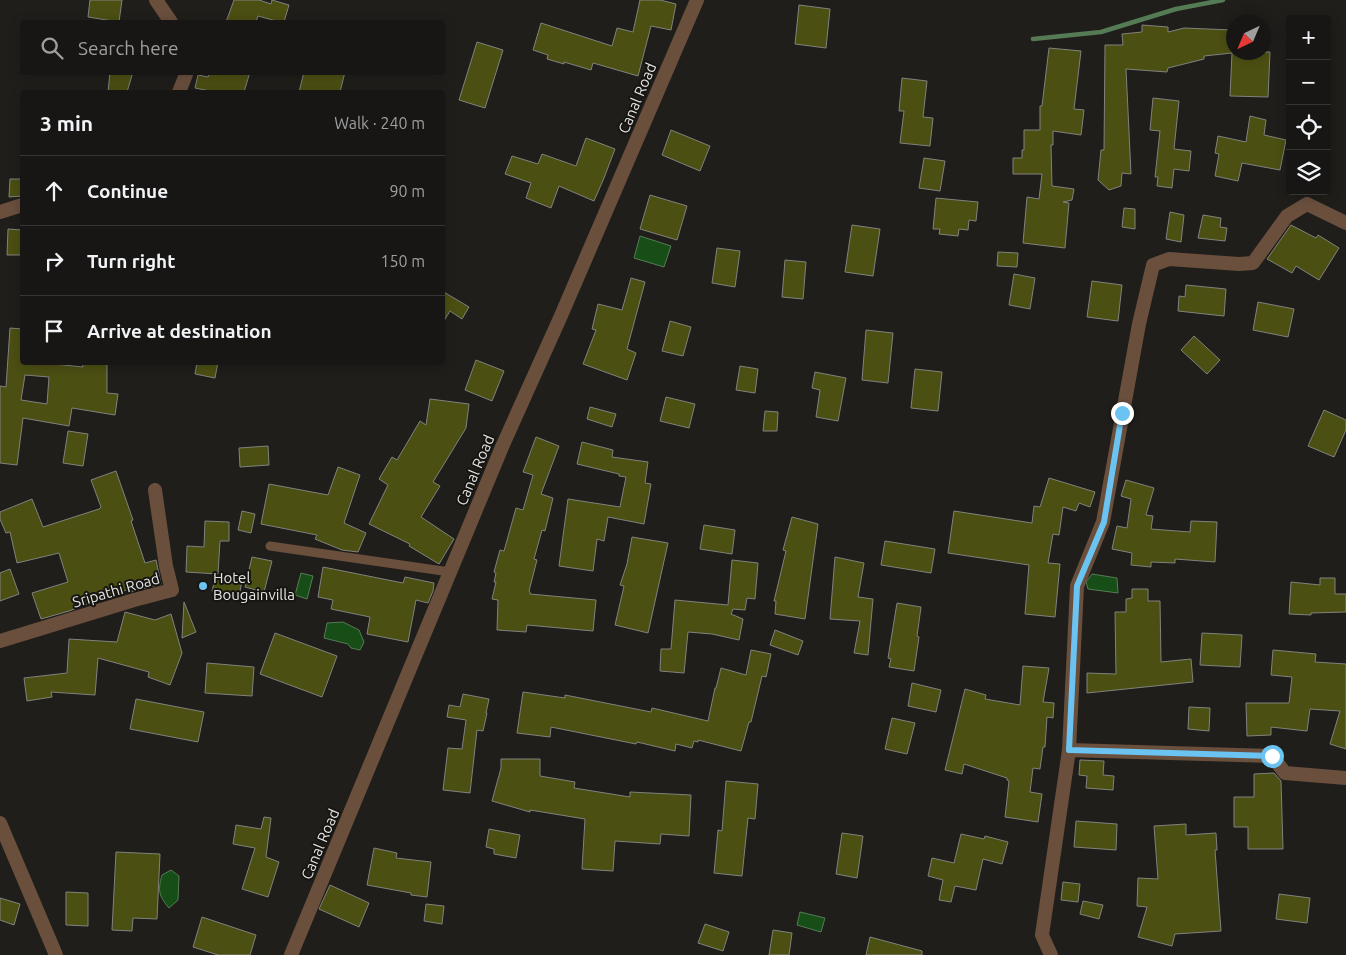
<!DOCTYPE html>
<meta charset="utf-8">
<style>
body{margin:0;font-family:Ubuntu,sans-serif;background:#252322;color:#f1f3f6}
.controls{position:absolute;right:15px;top:15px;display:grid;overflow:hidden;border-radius:5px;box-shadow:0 2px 12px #0003}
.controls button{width:45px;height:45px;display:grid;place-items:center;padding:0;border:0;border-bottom:1px solid #363534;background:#181614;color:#f1f3f6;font:25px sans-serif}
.compass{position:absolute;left:1226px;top:15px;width:45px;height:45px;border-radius:50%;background:#181614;box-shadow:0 2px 12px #0003;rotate:224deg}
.stop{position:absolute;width:15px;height:15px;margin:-11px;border:4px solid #6ac3f1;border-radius:50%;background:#fff}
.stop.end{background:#6ac3f1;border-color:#fff;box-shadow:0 1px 5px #0008}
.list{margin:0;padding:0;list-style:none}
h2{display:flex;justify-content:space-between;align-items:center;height:65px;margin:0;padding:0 20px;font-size:21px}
h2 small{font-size:16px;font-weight:400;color:#9f9fa0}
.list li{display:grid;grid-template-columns:32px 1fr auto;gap:15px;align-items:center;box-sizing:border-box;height:70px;padding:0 20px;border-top:1px solid #363534}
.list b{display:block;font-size:19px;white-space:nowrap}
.list em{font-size:16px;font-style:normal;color:#9f9fa0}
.icon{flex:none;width:28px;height:28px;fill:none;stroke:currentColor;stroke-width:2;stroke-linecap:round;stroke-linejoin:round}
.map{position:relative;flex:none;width:1346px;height:955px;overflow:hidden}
.search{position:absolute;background:#181614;box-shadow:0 2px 12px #0003;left:20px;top:20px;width:425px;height:55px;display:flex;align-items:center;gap:12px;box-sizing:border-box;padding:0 18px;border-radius:5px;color:#9f9fa0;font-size:19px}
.panel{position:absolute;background:#181614;box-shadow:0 2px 12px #0003;left:20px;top:90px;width:425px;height:275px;border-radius:5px}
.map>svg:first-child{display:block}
</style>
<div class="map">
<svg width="1346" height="955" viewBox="0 0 1346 955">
<rect width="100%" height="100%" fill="#201e1b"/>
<!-- water -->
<path fill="#174e18" stroke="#557b55" d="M640,236L671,246L664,267L634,258Z
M301,573L313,576L307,599L295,595Z
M1092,574L1117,578L1118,593L1088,589L1086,582Z
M343,622L359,630L364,642L360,650L351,648L348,644L324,638L327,623Z
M171,870L179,876L178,900L169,908C158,895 158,890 162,875Z
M800,912L825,918L821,932L797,925Z"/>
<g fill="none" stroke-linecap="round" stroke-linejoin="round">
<!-- stream -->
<path stroke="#557b55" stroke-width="4.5" d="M1033,39L1101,32L1176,9L1223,0"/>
</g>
<!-- building -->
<path fill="#4b4f12" stroke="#81827e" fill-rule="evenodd" d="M90,0H122L119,22L88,17Z
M234,0H259L271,4L272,0L289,5L284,22H280L258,16L256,22H226Z
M640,0H660L676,4L671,30L651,26L638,76L593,63L591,70L564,62V64L547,59L548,55L533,50L541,23L612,46L617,28L633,32Z
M799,5L830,9L826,48L795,44Z
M1142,25L1168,27V32L1184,28L1232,30L1234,52H1270L1268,97L1230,96L1232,53L1204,56V59L1168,68L1167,72L1126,69L1131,174L1122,173L1121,186L1109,190L1098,180L1101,150H1104L1105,45H1123L1122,34L1142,32Z
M477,42L503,50L485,108L459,100Z
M1049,48L1081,51L1074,109L1084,110L1081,135L1053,131V145H1051L1052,186L1074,189L1072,200L1063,202L1069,203L1065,248L1023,243L1027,197L1039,199L1042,174H1013V158H1022V150H1024V130H1040V106H1042Z
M110,72H133L127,92H108Z
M210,72H250L244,92H215L195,88L198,75L208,77Z
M304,72H345L340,92H299Z
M902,78L927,81L923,117L933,118L930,146L900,143L904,111H899Z
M1153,98L1179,101L1174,149L1191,151L1189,171L1174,169L1172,188L1157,186L1158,177H1155L1160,131L1150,130Z
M1250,116L1266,120L1264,135L1286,140L1280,170L1242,163L1238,181L1215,176L1219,154L1215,153L1218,136L1246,142Z
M671,130L710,146L700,171L662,155Z
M586,138L615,149L604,178L594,201L559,186L551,208L526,198L531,183L505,174L512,156L538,164L542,154L576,166Z
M924,158L945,161L940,191L919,188Z
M10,179H22V196L9,197Z
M650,195L687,206L677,240L640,229Z
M936,198L978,202L976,221L969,220L968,230L959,229L958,236L939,234L940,229H933Z
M1124,208L1135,209V229L1122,227Z
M1170,212L1184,215L1181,242L1166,239Z
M1203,215L1221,218L1220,227L1227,228L1225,241L1198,238Z
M852,225L880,229L873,276L845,272Z
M1291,225L1316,238L1318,235L1339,248L1319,280L1296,266L1292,273L1267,259Z
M8,229L22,230V255H7Z
M717,248L740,251L735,287L712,283Z
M998,252L1018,253L1017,267L997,266Z
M785,260L806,262L803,299L782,297Z
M1014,274L1035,278L1030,309L1009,305Z
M631,278L645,282L627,349L636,353L627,380L583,364L596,330L592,329L598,304L622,310Z
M1092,281L1122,285L1118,321L1087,317Z
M1186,285L1226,289L1224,316L1178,311L1179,296L1185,297Z
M442,291L469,307L462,319L450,311L442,324Z
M1258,302L1294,309L1288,337L1253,330Z
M670,321L691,327L683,356L662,351Z
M10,328L22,329V362H34L83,367L82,362H107V393L118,394L115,415L72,408L69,426L23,418L17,465L0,463V386L6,387ZM25,375L49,377L47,404L21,400Z
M866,330L893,333L888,383L862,380Z
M1194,336L1220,360L1207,374L1181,350Z
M476,360L504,371L492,401L465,390Z
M197,362H218L215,378L195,374Z
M740,366L758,369L755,393L736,390Z
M915,369L942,372L938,411L911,408Z
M815,372L846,378L838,421L816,417L820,390L812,388Z
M666,397L695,404L689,428L660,421Z
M430,399L469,404L466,428L433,482L440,486L421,517L454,539L439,564L409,546L410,544L369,524L388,485L379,479L392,457L397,460L420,421L426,425Z
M590,407L616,414L612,427L587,419Z
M1324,410L1346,420V430L1334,457L1308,446Z
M765,411L778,412L777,431H763Z
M68,431L88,434L83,466L63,463Z
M536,437L559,446L541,494L553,498L545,531L542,530L534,559L537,560L529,591L530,592V594L596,600L593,631L527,625L526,632L497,630L498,600L492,599L496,582H494L496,573L494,572L500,550L504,551L516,508L523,510L533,475L523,472Z
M582,442L613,450L612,457L648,462L645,483L651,484L644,524L608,517L604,541L597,539L593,571L559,566L568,499L620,507L626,477L619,476V474L577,464Z
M268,446L269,465L240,467L239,448Z
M338,467L360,475L344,523L366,533L358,552L342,550L315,539L317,535L261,524L269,484L328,495Z
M116,471L133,520L131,521L145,563L156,560L161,584L131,592L132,588L69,611L41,619L32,593L68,582L59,553L17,563L10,532L6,533L0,519V512L32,499L43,527L99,509L101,507L91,480Z
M1049,478L1095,492L1090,507L1079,503L1076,511L1063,507L1059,535L1053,534L1048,563L1060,564L1055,617L1025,614L1029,565L948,553L954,511L1032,523L1034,506L1040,507Z
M1126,480L1154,488L1146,515L1153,516L1151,529L1190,532L1191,521L1217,522L1215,562L1175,559V563L1151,562V567L1131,565L1132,553L1112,549L1117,526L1127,528L1131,499L1121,496Z
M242,511L255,514L251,533L238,530Z
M792,517L818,524L805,619L775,614L776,601H774L786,551L783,550Z
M205,521L229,522V541H220L218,574L186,572L187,546L204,547Z
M704,525L735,530L732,554L700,549Z
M632,537L668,543L648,633L615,625L624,586L620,585L627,564Z
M885,541L935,549L931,573L881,565Z
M252,557L272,561L264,592L245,587Z
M835,557L864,563L858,597L873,599L868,655L854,653L860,621L830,619Z
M732,560L758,563L755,599L747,598L745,610L733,609L731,614L743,619L739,640L712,634L688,632L684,673L660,671L661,649H671L675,600L728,605Z
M323,567L403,583L405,577L434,583L433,591L428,603L416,600L408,642L367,634L370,617L331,609L333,600L318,597Z
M10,569L19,594L0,601V573Z
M216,576L242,581L239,596L212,591Z
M1320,578H1335V594H1346V612L1311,613V615L1289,614L1291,582L1320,585Z
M1132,589H1148V601H1160L1161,662L1191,659L1193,682L1087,693V673L1116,674L1115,612H1126V599L1132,598Z
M184,602L196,632L182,638Z
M897,603L921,607L917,636L919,637L914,671L889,667L891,659L888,658Z
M125,612L155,620L171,614L182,653L170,685L148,677L149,672L98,658L95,695L51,692L52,697L27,701L24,678L67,673L69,639L117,642Z
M775,630L803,641L798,655L770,645Z
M275,633L337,656L322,697L260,674Z
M1202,633L1242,635L1240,667L1200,665Z
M751,650L771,654L766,677L762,676L751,722H749L741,751L698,740V742L694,741L692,748L676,744L675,751L637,742L636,744L551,727L550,737L517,733L523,692L565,698V695L651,712L652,708L708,721L715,688H716L721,668L746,675Z
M1273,650L1316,654L1315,662L1346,664V749L1330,744L1340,711L1310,709L1307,731L1271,727V735L1247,736L1246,703H1289L1292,677L1271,675Z
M207,663L254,667L252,696L205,693Z
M1023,666L1049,668L1043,702L1054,703L1053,718L1047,717L1045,747H1043L1040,769L1033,768L1030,792L1042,794L1038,822L1005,817L1009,781L1007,780V778L964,764L962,774L945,770L965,689L986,695L985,699L1020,705Z
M912,683L941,690L936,712L908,706Z
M463,694L489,699L486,713H487L483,731L477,730L470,793L443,790L448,748L462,749L466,720L447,717L449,705L460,707Z
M136,699L204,712L198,742L130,729Z
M1189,707L1210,708L1209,731L1188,729Z
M892,718L915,723L907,754L885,749Z
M501,759H540V776L575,782L574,788L630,797V792L691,795L689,836L661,834L660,844L615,841L613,871L582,869L585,819L530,810V812L492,801L501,768Z
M1080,760L1104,761L1103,775L1114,776L1113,790L1086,788L1087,776L1079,775Z
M1274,773L1281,781L1283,849H1248V827H1234V797H1254V774Z
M726,781L758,784L755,819L748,818L742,876L714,873L718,830L722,831Z
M264,817L271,818L266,857L279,862L268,897L242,889L255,848L233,844L236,825L261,829Z
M1076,821L1117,824L1116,850L1074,847Z
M1186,824V835L1216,833L1217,850H1215L1221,931L1175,934L1172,946L1138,937L1147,907L1137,906L1138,878L1158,879L1154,826Z
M489,829L520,835L516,858L494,854V849L486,847Z
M842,833L863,836L857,878L836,874Z
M961,834L984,839L985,836L1008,842L1002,864L983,859L976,890L955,886L951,902L939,900L943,880L928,876L932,858L954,863Z
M374,848L397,853L396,858L431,862L427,897L411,895V893L367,885Z
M116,852L160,854L157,919L133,918L132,931L112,930Z
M1063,882L1080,884L1078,902L1061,900Z
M330,885L369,903L359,927L319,909Z
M66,892L88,893V926L66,925Z
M1279,894L1310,898L1307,923L1276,919Z
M0,898L20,904L14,925L0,920Z
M1083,901L1103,905L1099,919L1080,914Z
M426,904L444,906L442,924L424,921Z
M202,917L256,935L250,955H218L193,947Z
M705,924L729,932L723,951L698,943Z
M773,930L792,933L789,955H769Z
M870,937L922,951V955H866Z"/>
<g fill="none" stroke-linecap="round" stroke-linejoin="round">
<!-- service -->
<path stroke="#6a4f3d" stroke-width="9" d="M270,546L450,572"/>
<!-- minor -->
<path stroke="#6a4f3d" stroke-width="14" d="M156,0L171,22
M179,92L187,72
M0,212L22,205
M0,641L134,600L172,590L166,566L155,490
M1069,750L1272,756L1285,773L1346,778
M291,955L502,447L560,318L697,0
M1051,955L1042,935L1069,750L1077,586L1103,522L1139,324L1153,265L1169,259L1239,264L1253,263L1287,216L1307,204L1346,223"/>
<!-- tertiary -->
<path stroke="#6a4f3d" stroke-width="14" d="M0,823L56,955"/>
</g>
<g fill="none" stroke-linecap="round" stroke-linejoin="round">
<!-- route -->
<path stroke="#6ac3f1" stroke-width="6" d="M1122,413L1104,522L1077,586L1069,750L1272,756"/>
</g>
<!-- markers -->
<circle fill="#6ac3f1" stroke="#171512" stroke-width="2" cx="203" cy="586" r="5"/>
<g text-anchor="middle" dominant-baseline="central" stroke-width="4" stroke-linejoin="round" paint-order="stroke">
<!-- street labels -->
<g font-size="15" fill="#e6e5e3" stroke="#171512">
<text transform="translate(637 98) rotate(-67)">Canal Road</text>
<text transform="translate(475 470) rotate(-67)">Canal Road</text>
<text transform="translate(116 590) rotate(-16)">Sripathi Road</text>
<text transform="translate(320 844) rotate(-67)">Canal Road</text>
</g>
<!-- poi labels -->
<g font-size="15" fill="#e6e5e3" stroke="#171512" text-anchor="start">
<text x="213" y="577">Hotel<tspan x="213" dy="17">Bougainvilla</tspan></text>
</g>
</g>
</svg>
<div class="controls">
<button>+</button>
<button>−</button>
<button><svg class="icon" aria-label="locate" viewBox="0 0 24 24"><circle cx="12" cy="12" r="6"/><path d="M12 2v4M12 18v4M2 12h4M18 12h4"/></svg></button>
<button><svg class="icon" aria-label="layers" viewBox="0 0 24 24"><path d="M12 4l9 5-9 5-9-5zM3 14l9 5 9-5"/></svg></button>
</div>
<svg class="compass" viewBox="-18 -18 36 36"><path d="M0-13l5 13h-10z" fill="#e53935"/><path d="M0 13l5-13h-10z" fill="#9f9fa0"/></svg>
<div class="stop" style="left:1272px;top:756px"></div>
<div class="stop end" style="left:1122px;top:413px"></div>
<div class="search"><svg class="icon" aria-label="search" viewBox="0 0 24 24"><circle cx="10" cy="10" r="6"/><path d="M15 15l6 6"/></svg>Search here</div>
<section class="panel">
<h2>3 min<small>Walk · 240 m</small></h2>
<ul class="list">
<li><svg class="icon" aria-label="ahead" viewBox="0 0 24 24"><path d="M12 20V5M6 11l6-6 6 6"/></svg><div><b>Continue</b></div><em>90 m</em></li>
<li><svg class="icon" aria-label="right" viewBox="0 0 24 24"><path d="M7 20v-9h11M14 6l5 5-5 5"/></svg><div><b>Turn right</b></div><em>150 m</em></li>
<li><svg class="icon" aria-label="arrive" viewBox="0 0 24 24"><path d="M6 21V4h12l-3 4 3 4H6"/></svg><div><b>Arrive at destination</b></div></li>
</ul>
</section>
</div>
